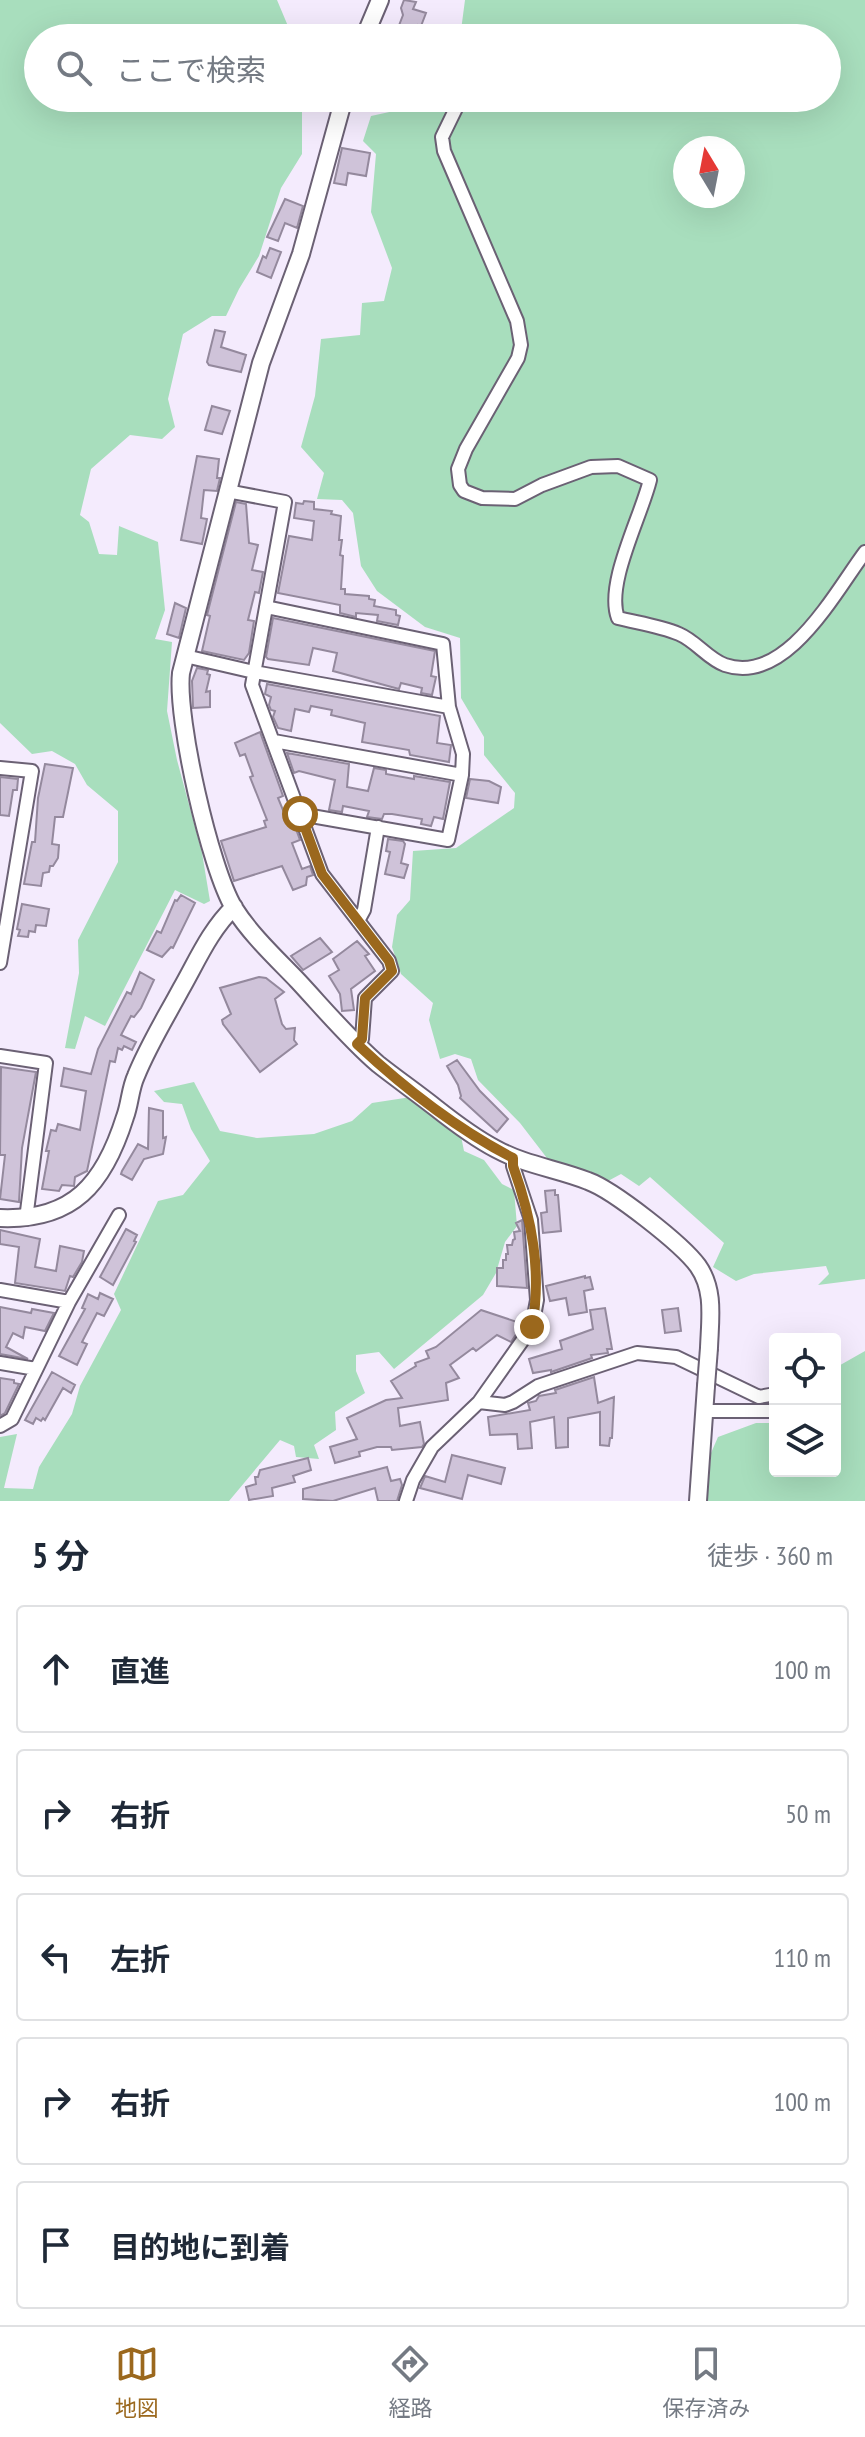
<!DOCTYPE html>
<html lang="ja">
<meta charset="utf-8">
<style>
body{margin:0;font-family:"PT Sans Narrow","Noto Sans JP",sans-serif;background:#f6f6f7;color:#1f2937}
.controls{position:absolute;right:24px;bottom:24px;display:grid;overflow:hidden;border-radius:8px;box-shadow:0 8px 32px #0002}
.controls button{width:72px;height:72px;display:grid;place-items:center;padding:0;border:0;border-bottom:2px solid #e0e1e3;background:#fff;color:#1f2937;font:40px sans-serif}
.compass{position:absolute;left:673px;top:136px;width:72px;height:72px;border-radius:50%;background:#fff;box-shadow:0 8px 32px #0002;rotate:350deg}
.stop{position:absolute;width:24px;height:24px;margin:-18px;border:6px solid #9b681d;border-radius:50%;background:#fff}
.stop.end{background:#9b681d;border-color:#fff;box-shadow:0 2px 8px #0008}
.list{margin:0;padding:0;list-style:none}
h2{display:flex;justify-content:space-between;align-items:center;height:104px;margin:0;padding:0 32px;font-size:34px}
h2 small{font-size:26px;font-weight:400;color:#747a83}
.list li{display:grid;grid-template-columns:52px 1fr auto;gap:24px;align-items:center;box-sizing:border-box;height:128px;margin:0 16px 16px;padding:0 16px;border:2px solid #e0e1e3;border-radius:8px}
.list b{display:block;font-size:30px;white-space:nowrap}
.list em{font-size:26px;font-style:normal;color:#747a83}
.icon{flex:none;width:44px;height:44px;fill:none;stroke:currentColor;stroke-width:2;stroke-linecap:round;stroke-linejoin:round}
.map{position:relative;flex:none;width:865px;height:1501px;overflow:hidden}
.search{position:absolute;background:#fff;box-shadow:0 8px 32px #0002;left:24px;right:24px;top:24px;height:88px;display:flex;align-items:center;gap:20px;box-sizing:border-box;padding:0 28px;border-radius:44px;color:#747a83;font-size:30px}
.sheet{height:824px;background:#fff}
nav{display:flex;justify-content:space-around;align-items:center;box-sizing:border-box;height:112px;border-top:2px solid #e0e1e3;background:#fff;font-size:22px;color:#747a83}
nav a{display:grid;justify-items:center;gap:4px}
nav .on{color:#9b681d}
.map>svg:first-child{display:block}
</style>
<div class="map">
<svg width="865" height="1501" viewBox="0 0 865 1501">
<rect width="100%" height="100%" fill="#f4ebfd"/>
<!-- green -->
<path fill="#a8debd" fill-rule="evenodd" d="M0,0H277L293,38H38V98H275L302,112V154L281,188L259,256L239,289L226,316H212L183,334L168,399L175,427L162,439L130,435L91,469L80,515L89,522L99,554L117,555L119,526L158,542L165,610L155,639L172,642L167,711L177,760L202,853L210,901L204,904L175,890L105,1026L85,1016L75,1049L65,1048L79,973L78,940L118,862V811L87,785L75,764L52,751L32,754L0,723Z
M465,0H865V1279L818,1285L829,1274L826,1266L754,1274L736,1281L713,1267L724,1243L650,1177L639,1186L621,1174L608,1181L550,1162L520,1123L478,1080L471,1059L455,1054L440,1059L429,1020L433,1003L401,974L392,947L397,915L410,900L413,851L456,848L514,808L515,793L484,755V737L461,698L460,638L425,627L377,591L361,566L353,513L342,500L317,499L324,473L301,447L315,396L321,339L360,335L362,303L384,301L392,268L371,212L376,154L363,141L371,116L394,111L399,98H827V38H460ZM685,148H733V196H685Z
M194,1082L220,1131L257,1138L314,1134L352,1121L372,1103L411,1097L461,1136L464,1151L484,1160L502,1184L514,1190L517,1226L505,1242L496,1273L483,1295L394,1369L379,1352L356,1355V1371L365,1393L335,1412L336,1430L314,1445L319,1459L296,1457L294,1446L280,1440L229,1501H0V1437L17,1434L4,1488L33,1489L39,1467L72,1414L80,1386L121,1310L114,1294L158,1201L183,1195L210,1161L191,1129L182,1104L164,1102L154,1091Z
M865,1351V1501H707L711,1453L718,1437L756,1423H775V1471H835V1368Z"/>
<!-- building -->
<path fill="#cfc3d9" stroke="#94899d" stroke-width="2" d="M404,0L416,2L413,9L426,13L421,26L418,25L416,30L410,28L408,31L398,28L403,15L401,8Z
M342,148L370,153L366,176L348,173L346,185L334,183Z
M285,199L303,206L297,228L285,223L278,241L267,237Z
M270,248L281,252L271,278L257,272L263,256L266,258Z
M215,330L225,332L221,347L246,355L241,372L209,365L207,362Z
M212,406L230,411L222,434L205,430Z
M197,456L219,459L217,478H220L217,491L204,490L201,518L207,519L202,544L181,540Z
M304,501L314,502V509L332,511L331,514L341,516L339,540H342L340,555L343,556L341,589H345V594L369,596V599L375,600L374,606L396,610V615L400,616L398,625L377,621L378,615L356,613V617L340,613V605L278,593L289,536L312,540L314,521L294,518L296,503L303,504Z
M236,502L246,504L249,543L258,545L252,570L263,572L259,593L255,592L248,620L254,621L249,653L244,660L202,651L210,616L207,615Z
M175,603L186,608L179,638L167,634Z
M273,618L435,651L431,676L436,677L432,695L421,693L422,688L401,683L399,689L333,671L337,653L313,648L309,665L268,659L266,657Z
M197,668L208,670L207,674L210,675L206,692L210,691V707L193,708L192,681Z
M267,684L440,716L437,743L451,745L449,762L410,755L409,750L362,742L365,723L331,715L332,710L311,706L309,712L295,709L291,731L278,728L273,717L275,711L271,710L269,705L271,697L265,694Z
M260,732L283,796L278,798L285,815L290,813L300,840L292,843L302,869L310,866L313,875L307,877L306,885L293,890L282,866L234,881L221,841L266,827L264,821L267,820L250,777L253,776L245,754L240,756L235,743Z
M287,753L349,764L347,787L368,791L374,768L386,770V774L414,779V776L450,782L443,819L434,817L431,826L421,824L422,819L392,814H384L382,819L367,817L369,811L343,806L342,812L329,810L335,780L299,771L294,773Z
M45,764L73,768L63,817H55L52,844L59,845L58,858L53,866H50L49,872L43,873L41,886L24,884L32,842H35L38,798Z
M0,777L18,779L17,790H13L9,816L0,815Z
M470,779L489,781L501,787L498,803L466,798Z
M388,839L403,841L405,844L401,863L408,865L404,878L385,874L390,852L386,851Z
M181,895L195,903L173,948L171,947L162,957L147,950L157,931L161,933L175,900L177,901Z
M22,904L49,909L46,926L36,925L35,932L29,931L28,937L18,936L20,930L17,929Z
M320,938L332,952L303,970L291,956Z
M357,941L369,954L365,956L375,971L351,989L354,1010L342,1011L340,994L329,976L339,970L333,959Z
M140,972L154,980L141,1008L134,1017L131,1016L121,1035L136,1042L132,1050L124,1046L122,1050L118,1048L115,1062L110,1061L87,1171L75,1177L74,1186L62,1185L59,1191L42,1189L49,1151H46L51,1130L56,1131L58,1124L80,1130L83,1111L86,1091L61,1086L64,1068L91,1074L98,1049L127,992L131,994Z
M259,977L266,978L284,992L275,999L282,1024L286,1029L295,1028L294,1040L297,1044L260,1072L223,1024L222,1020L231,1014L220,988Z
M457,1060L480,1091L508,1119L497,1132L460,1098L461,1096L458,1085L447,1066Z
M1,1067L36,1072L22,1148L19,1202L0,1199L5,1155H0Z
M149,1108L163,1111V1138L166,1137L163,1154L144,1159L132,1180L121,1174L122,1171L138,1144L148,1149Z
M555,1190V1195H558L561,1231L543,1233L541,1213L547,1212L545,1191Z
M522,1220L527,1288L497,1286V1268H503V1260H506V1254H508L507,1245H512L513,1240L515,1239L514,1232L520,1231L516,1223Z
M126,1229L137,1235L134,1241L136,1242L113,1285L100,1277Z
M0,1230L40,1239L35,1267L56,1271L60,1246L84,1251L82,1262L73,1277L70,1276L65,1291L15,1283L19,1247L0,1244Z
M585,1276V1278L590,1277L593,1289L584,1291L587,1312L569,1315L566,1298L550,1301L546,1286Z
M100,1293L113,1299L104,1316L97,1313L82,1342L87,1344L77,1365L59,1356L85,1309L82,1308L88,1294L98,1299Z
M0,1307L31,1313L32,1309L54,1313L45,1331L25,1327L23,1338L13,1333L6,1347L28,1359L0,1354Z
M605,1308L612,1349H607L608,1353L591,1355L592,1358L551,1372V1370L533,1373L529,1359L562,1349L560,1341L593,1329L590,1310Z
M678,1308L681,1331L665,1333L662,1310Z
M481,1310L523,1324L511,1342L497,1335L476,1351L473,1348L450,1365L459,1378L446,1383L448,1400L398,1408L400,1426L420,1422L424,1444L422,1447L392,1450L391,1447H377L359,1452L360,1456L335,1463L330,1447L357,1439L347,1418L386,1400L402,1398L391,1381L416,1366L415,1363L429,1358L426,1351L436,1347Z
M52,1372L75,1385L71,1393L63,1388L45,1420L43,1418L41,1421L36,1418L33,1424L25,1420Z
M594,1377L598,1403L614,1397L612,1438H610L609,1446L600,1445V1412L568,1418V1447L556,1448L554,1417L530,1422L532,1448L518,1449L517,1434L490,1435L488,1417L530,1410L528,1403L536,1401L539,1396L556,1393L555,1390Z
M0,1378L14,1380V1383L19,1384L5,1413L0,1416Z
M452,1455L505,1468L501,1484L468,1475L462,1499L420,1488L425,1476L445,1482Z
M308,1458L311,1470L293,1476L295,1482L272,1488L273,1496L249,1500L246,1487L256,1484L255,1477H258L260,1470Z
M387,1467L391,1481L400,1479L402,1485L397,1501H378L375,1488L333,1501L303,1499V1489Z"/>
<g fill="none" stroke-linecap="round" stroke-linejoin="round">
<!-- minor casing -->
<g stroke="#6b6174" stroke-width="16">
<path id="minor" d="M366,33L395,38
M461,98L442,137L444,151L517,321L521,345L518,358L466,449L458,469L460,485L464,491L482,498L515,499L542,485L591,467L618,466L650,480C641,517 605,584 618,618C638,623 660,626 679,634C696,641 708,659 725,665C786,686 835,592 865,552
M227,491L285,502L252,685L322,874L389,961L392,971L365,998L362,1039L357,1044
M266,607L443,644L449,707L463,754L462,775L448,840L300,814
M185,656L254,672L449,707
M274,741L462,775
M0,768L32,771L0,963
M358,921L364,910L378,827
M0,1056L46,1063L26,1219
M0,1290L69,1302
M0,1363L36,1369
M479,1402L505,1405L513,1402L538,1386L637,1353L676,1357L759,1397L775,1394
M705,1411H775
M0,1426L12,1419L69,1302L119,1215
M406,1501L413,1480L432,1447L479,1402L532,1327L537,1300L531,1220L513,1166V1158"/>
</g>
<!-- tertiary casing -->
<g stroke="#6b6174" stroke-width="20">
<path id="tertiary" d="M364,38L380,0
M344,98L301,254L261,363L181,673C176,719 210,868 234,908C251,935 276,958 298,981C324,1009 349,1039 378,1064C397,1079 417,1093 436,1108C455,1123 475,1138 496,1149C525,1165 558,1169 588,1181C613,1190 682,1244 698,1266C715,1290 710,1319 709,1348
M0,1218C73,1221 104,1184 125,1117C130,1104 130,1089 136,1076C148,1046 166,1017 181,989C197,961 210,930 234,907
M698,1501L706,1386"/>
</g>
<!-- minor -->
<use href="#minor" stroke="#fff" stroke-width="12"/>
<!-- tertiary -->
<use href="#tertiary" stroke="#fff" stroke-width="16"/>
<!-- tertiary-bridge casing -->
<g stroke="#6b6174" stroke-width="20" stroke-linecap="butt">
<path id="tertiary-bridge" d="M706,1386L709,1348"/>
</g>
<!-- tertiary-bridge -->
<use href="#tertiary-bridge" stroke="#fff" stroke-width="16"/>
</g>
<g fill="none" stroke-linecap="round" stroke-linejoin="round">
<!-- route -->
<path stroke="#9b681d" stroke-width="10" d="M300,814L322,874L389,961L392,971L365,998L362,1039L357,1044C403,1087 457,1129 513,1158V1166C532,1219 542,1272 532,1327"/>
</g>
</svg>
<div class="controls">
<button><svg class="icon" aria-label="locate" viewBox="0 0 24 24"><circle cx="12" cy="12" r="6"/><path d="M12 2v4M12 18v4M2 12h4M18 12h4"/></svg></button>
<button><svg class="icon" aria-label="layers" viewBox="0 0 24 24"><path d="M12 4l9 5-9 5-9-5zM3 14l9 5 9-5"/></svg></button>
</div>
<svg class="compass" viewBox="-18 -18 36 36"><path d="M0-13l5 13h-10z" fill="#e53935"/><path d="M0 13l5-13h-10z" fill="#747a83"/></svg>
<div class="stop" style="left:300px;top:814px"></div>
<div class="stop end" style="left:532px;top:1327px"></div>
<div class="search"><svg class="icon" aria-label="search" viewBox="0 0 24 24"><circle cx="10" cy="10" r="6"/><path d="M15 15l6 6"/></svg>ここで検索</div>
</div>
<section class="sheet">
<h2>5 分<small>徒歩 · 360 m</small></h2>
<ul class="list">
<li><svg class="icon" aria-label="ahead" viewBox="0 0 24 24"><path d="M12 20V5M6 11l6-6 6 6"/></svg><div><b>直進</b></div><em>100 m</em></li>
<li><svg class="icon" aria-label="right" viewBox="0 0 24 24"><path d="M7 20v-9h11M14 6l5 5-5 5"/></svg><div><b>右折</b></div><em>50 m</em></li>
<li><svg class="icon" aria-label="left" viewBox="0 0 24 24"><path d="M17 20v-9H6M10 6l-5 5 5 5"/></svg><div><b>左折</b></div><em>110 m</em></li>
<li><svg class="icon" aria-label="right" viewBox="0 0 24 24"><path d="M7 20v-9h11M14 6l5 5-5 5"/></svg><div><b>右折</b></div><em>100 m</em></li>
<li><svg class="icon" aria-label="arrive" viewBox="0 0 24 24"><path d="M6 21V4h12l-3 4 3 4H6"/></svg><div><b>目的地に到着</b></div></li>
</ul>
</section>
<nav>
<a class="on"><svg class="icon" aria-label="map" viewBox="0 0 24 24"><path d="M3 6l6-2 6 2 6-2v14l-6 2-6-2-6 2zM9 4v14M15 6v14"/></svg>地図</a>
<a><svg class="icon" aria-label="directions" viewBox="0 0 24 24"><path d="M12 3l9 9-9 9-9-9zM9 14v-3h6M13 9l2 2-2 2"/></svg>経路</a>
<a><svg class="icon" aria-label="saved" viewBox="0 0 24 24"><path d="M7 4h10v16l-5-4-5 4z"/></svg>保存済み</a>
</nav>
